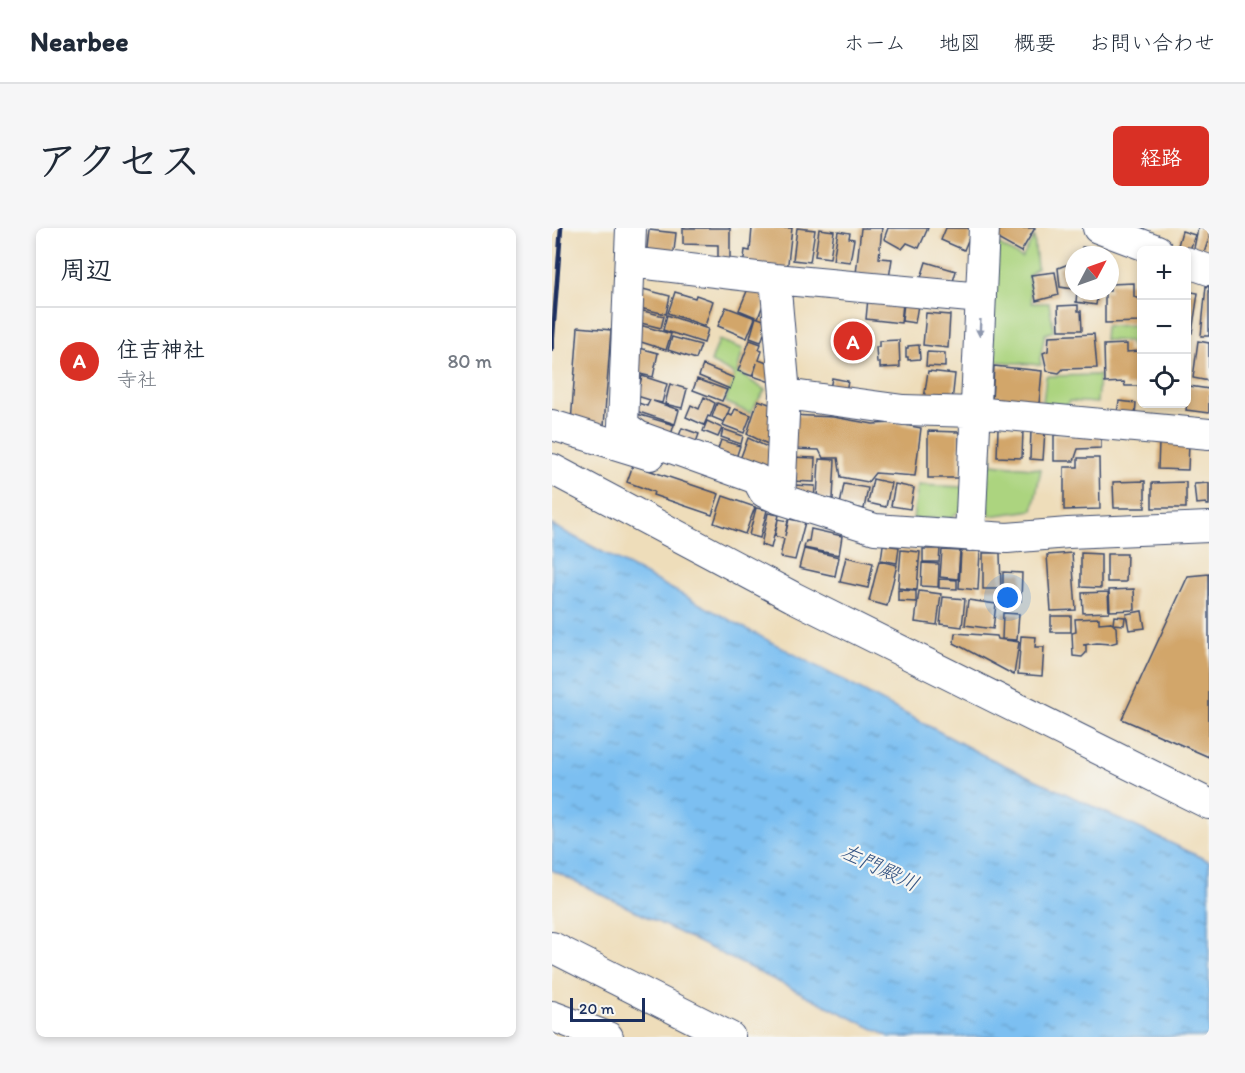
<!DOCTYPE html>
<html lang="ja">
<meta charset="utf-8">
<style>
body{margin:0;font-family:Itim,"Klee One",sans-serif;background:#f6f6f7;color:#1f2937}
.controls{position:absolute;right:18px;top:18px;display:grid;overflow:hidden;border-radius:9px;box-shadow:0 3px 9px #0003}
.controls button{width:54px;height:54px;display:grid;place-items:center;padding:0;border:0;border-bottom:2px solid #e0e1e3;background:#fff;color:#1f2937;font:30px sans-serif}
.compass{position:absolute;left:513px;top:18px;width:54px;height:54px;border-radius:50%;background:#fff;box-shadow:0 3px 9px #0003;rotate:49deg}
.scale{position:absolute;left:18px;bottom:15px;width:75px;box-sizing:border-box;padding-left:6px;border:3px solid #1b2f5e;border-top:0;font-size:16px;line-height:21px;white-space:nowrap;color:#1b2f5e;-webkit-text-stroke:4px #f6f6f2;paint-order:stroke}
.you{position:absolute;left:456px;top:370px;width:21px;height:21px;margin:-15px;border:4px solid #fff;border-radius:50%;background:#1a73e8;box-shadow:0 0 0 9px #1a73e833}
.badge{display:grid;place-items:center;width:39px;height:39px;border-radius:50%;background:#d93025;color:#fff;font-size:20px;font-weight:700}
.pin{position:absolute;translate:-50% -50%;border:3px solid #fff;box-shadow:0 2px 6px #0006}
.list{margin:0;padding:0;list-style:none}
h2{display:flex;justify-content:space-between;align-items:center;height:78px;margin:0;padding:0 24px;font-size:26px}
h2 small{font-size:20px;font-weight:400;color:#747a83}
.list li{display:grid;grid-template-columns:39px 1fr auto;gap:18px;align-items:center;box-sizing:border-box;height:108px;padding:0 24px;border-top:2px solid #e0e1e3}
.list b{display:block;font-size:22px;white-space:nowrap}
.list p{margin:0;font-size:20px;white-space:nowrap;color:#747a83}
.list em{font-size:20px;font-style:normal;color:#747a83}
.icon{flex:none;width:33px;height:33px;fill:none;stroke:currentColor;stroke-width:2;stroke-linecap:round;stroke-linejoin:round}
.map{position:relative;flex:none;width:657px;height:809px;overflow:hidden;border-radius:9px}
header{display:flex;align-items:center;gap:36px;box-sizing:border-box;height:84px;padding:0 30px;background:#fff;border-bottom:2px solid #e0e1e3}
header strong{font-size:28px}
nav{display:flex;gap:33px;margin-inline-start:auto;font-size:21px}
.intro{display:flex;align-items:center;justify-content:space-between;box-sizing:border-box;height:144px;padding:0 36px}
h1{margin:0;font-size:42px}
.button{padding:15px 27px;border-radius:9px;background:#d93025;color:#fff;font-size:21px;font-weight:700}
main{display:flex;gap:36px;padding:0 36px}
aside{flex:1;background:#fff;border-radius:9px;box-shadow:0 3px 9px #0003}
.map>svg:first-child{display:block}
</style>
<header>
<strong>Nearbee</strong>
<nav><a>ホーム</a><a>地図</a><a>概要</a><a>お問い合わせ</a></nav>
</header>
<div class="intro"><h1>アクセス</h1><a class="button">経路</a></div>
<main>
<aside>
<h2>周辺<small></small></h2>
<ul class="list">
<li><span class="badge">A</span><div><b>住吉神社</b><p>寺社</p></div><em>80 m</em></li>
</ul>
</aside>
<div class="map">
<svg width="657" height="809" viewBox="0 0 657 809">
<defs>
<pattern id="water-ripples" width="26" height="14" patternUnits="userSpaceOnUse" patternTransform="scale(1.5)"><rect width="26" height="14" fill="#7cbff1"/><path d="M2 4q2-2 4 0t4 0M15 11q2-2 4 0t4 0" fill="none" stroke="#659cc6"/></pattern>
</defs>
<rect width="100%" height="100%" fill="#f6f6f2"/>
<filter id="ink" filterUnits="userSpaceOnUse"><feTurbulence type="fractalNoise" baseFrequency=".0167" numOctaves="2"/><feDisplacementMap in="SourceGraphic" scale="12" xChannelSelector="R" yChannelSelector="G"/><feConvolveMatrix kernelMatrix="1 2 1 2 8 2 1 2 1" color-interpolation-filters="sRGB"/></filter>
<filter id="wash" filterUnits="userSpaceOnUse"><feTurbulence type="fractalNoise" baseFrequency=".008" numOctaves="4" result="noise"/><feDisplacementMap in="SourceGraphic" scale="24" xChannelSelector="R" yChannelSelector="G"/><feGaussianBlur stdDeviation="1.35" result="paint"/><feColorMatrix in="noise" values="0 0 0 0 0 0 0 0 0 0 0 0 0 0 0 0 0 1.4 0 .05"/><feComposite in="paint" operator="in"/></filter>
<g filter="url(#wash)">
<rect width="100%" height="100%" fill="#eeddba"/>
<!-- green -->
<path fill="#acd47f" stroke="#64826e" stroke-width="1.5" d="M482,9L485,40L476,48L480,75H497L502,103L493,106L488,131L489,137L439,133L444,15L470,30Z
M589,97V130L588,119H580L577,113L552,112L553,98Z
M167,112L191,121L185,144L213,162L198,185L173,174L182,146L159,134Z
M547,147L545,175L517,173L513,181L491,174L494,148Z
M437,202L440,236L489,241L481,282L438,288L429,243Z
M366,257L411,259L412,280L398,290L361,291Z"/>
<!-- water -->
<path fill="url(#water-ripples)" stroke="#4c77a8" stroke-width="1.5" d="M0,297L429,526L657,633V809H338L0,642Z"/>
<g id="blocks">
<!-- building -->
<path fill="#d2a66b" d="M131,0H178V32H166V17L131,16Z
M200,0H240L235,44L191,39L193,22L198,23Z
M245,0L263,2L258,34L241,32Z
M309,0H330L327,30L340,31L337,50L304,46Z
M336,0H376L367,20L355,15L350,21L332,11Z
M394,0H421L412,22L389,12Z
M447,0H483L469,24L442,9Z
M646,0H657V10L651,28L641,25Z
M267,1L282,3L278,30L263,28Z
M97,2L124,5L121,32L94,29Z
M286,3L298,5L297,10L302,11L298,34L281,32Z
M630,3L643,7L637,25L625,21Z
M530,19L548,21L547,27H529Z
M374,34L404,43L400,57L368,53Z
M519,35L522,61L508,59L506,40Z
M503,44L507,67L484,73L479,47Z
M582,55V69L590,72V94L553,95V63H558V56Z
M198,56L216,63L206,90L187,82Z
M654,58L657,59V108H649Z
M87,60L118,68L114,86L83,79Z
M525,63H546L544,77L524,74Z
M634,63L646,65L640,105L634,104Z
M123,64L143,70L144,67L161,73L153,98L116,85Z
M316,70L351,75L349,95L314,91Z
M352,75L366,77L363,95L350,93Z
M526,77V83H529L530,102H507L506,78Z
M174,79L203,90L195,110L166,98Z
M87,82L112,88L109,100L85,94Z
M374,85L398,87L396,120L371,117Z
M115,87L156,101L152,115L111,102Z
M204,89L216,94L209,114L198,110Z
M88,97L119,106L114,122L83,112Z
M26,99L59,102L52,198L19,195Z
M542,106L545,140L511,141L507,145L495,143L491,125L496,123L497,108Z
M120,109L149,117L144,131L116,122Z
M198,112L209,116L207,122L210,123L207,132L220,137L221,155L201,148L205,135L200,148L186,143Z
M347,112L348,139L328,140V135H325L324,119H327V113Z
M646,113L657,115V153L641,150Z
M575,116V124L587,123L588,158H573L572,154L553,155L552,117Z
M367,117L368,131L356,132V129H354V120H356V118Z
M84,119L106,125L101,149L84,145Z
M375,124L393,125V139L374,138Z
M151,137L182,150L178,161L147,148Z
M442,138L490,143L487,176L440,172Z
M376,143L403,146L400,174L372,171Z
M90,148L115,156L110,175L101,173L127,182L123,196L84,183V174L95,178L98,172L85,168Z
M280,150L296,153L294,164L278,161Z
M145,151L175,162L170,173L141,162Z
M118,156L135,161L130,180L113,176Z
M637,158L657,161V185L634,182Z
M152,169L163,175L158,189L156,188L152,197L134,189L139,177L147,181Z
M206,172L223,178L224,220L195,206Z
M567,173L584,175L583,187L565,185Z
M165,175L178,180L172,194L160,189Z
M183,181L199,187L192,205L171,197L176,186L180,188Z
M85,186L122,197L118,210L85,191Z
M238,187L281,189L321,196L342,195L369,200L363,248L323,245L316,254L289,249L286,230H271L267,222L240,221Z
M155,193L170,200L166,209L151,203Z
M130,200L147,206L142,220L125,213Z
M171,201L191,208L189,216L169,209Z
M446,201L471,202L470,230L445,229Z
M479,201L493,202L491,232L478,231Z
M376,203L407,204V250H376Z
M549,204V220L526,221L522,233H502V207H526Z
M196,210L224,223V247L187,234Z
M169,212L188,218L183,233L164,227Z
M607,214H637L636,242L606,241Z
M238,229L263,230L262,254L237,253Z
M526,230H547L548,281L512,282V239H526Z
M267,231L283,232L281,271H265Z
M81,237L167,266L160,287L101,267L102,264L75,254Z
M321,251L339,255L334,279L316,275Z
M593,253V280H562L561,254Z
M634,254V280H600V255Z
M657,255V277H654V275L644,276L642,256Z
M292,256L316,260L312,281L288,277Z
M343,256L362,260L358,281L339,278Z
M241,257L263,258L262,273L241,265Z
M171,268L203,279L193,306L162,295Z
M204,280L215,282L208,310L197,307Z
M216,285L227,287L219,320L209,317Z
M226,291L236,293L233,308L237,291L253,294L243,332L228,329L232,311L223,308Z
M259,301L290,308L287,327L252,320L254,313H257Z
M331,317L347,319L345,335L329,332Z
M252,321L287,329L283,348L247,340Z
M371,321H388L387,334H371Z
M349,322L368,324L367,334H365H367L365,362L346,360Z
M390,322L408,323L406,351L388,349Z
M409,323H428L426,362L407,360Z
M431,325H448L449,361H431Z
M520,325L524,382L499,383L495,327Z
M529,325L549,326V360L529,359Z
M555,326H575L574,354H555Z
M294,329L321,335L316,360L288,354Z
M327,333L345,337L335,378L317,373Z
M370,335L387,336L386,359L369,358Z
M451,344L470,345L469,373H451Z
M657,346V529L570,491L636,348Z
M387,351L405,352V361L387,360Z
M582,361L583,382L558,383L557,362Z
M346,362L364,363V374L346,373Z
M367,363L389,366L385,397L363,394Z
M556,364L557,384L531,385L530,365Z
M391,369L413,371L410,399L388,396Z
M416,372L444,376L441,401L413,397Z
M590,383L593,400L577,402L574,386Z
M451,385L467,386L465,412L450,411Z
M499,388H519V404H499Z
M562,388L573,389L572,397L561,396Z
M547,390V395L558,394L564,399L565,414L558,416L545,415L531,417H534V425L530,429L521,428L520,405L524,404L523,391Z
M403,405L445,408L446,411L467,414L462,447L402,415Z
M469,408L484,409L483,419H492L490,448L466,446Z"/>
</g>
</g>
<g filter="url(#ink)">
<use href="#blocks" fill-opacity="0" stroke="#3b496c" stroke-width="1.5"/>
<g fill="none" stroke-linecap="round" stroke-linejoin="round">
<!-- minor casing -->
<g stroke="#3b496c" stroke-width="32">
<path id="minor" d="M79,0L71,197L86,208L205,251L212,264L228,271L323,301L455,310L516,305L657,299
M546,0L605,22
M78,34L223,51L429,70
M634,34L657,42
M223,51L233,166L228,271
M233,166L351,182L423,184L657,206
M0,197L98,227
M0,241L241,369L657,576
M418,308L432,0
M0,719L178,809
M0,788L56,809"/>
</g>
<!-- minor -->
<use href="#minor" stroke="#fff" stroke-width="30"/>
<!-- rail -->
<path stroke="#1b2f5e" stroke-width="4.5" d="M0,121L9,0"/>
</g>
<!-- one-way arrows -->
<defs><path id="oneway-solid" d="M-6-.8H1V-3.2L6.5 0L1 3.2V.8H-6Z" transform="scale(1.5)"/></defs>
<use fill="#8d97ae" href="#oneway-solid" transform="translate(428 100) rotate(93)"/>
</g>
<g text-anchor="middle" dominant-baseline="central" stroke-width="4.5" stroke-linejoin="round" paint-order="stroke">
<!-- water labels -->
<g font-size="21" font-style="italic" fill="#335383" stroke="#f6f6f2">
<text transform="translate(328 639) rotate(25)">左門殿川</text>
</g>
</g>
</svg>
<div class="controls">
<button>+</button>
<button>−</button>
<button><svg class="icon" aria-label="locate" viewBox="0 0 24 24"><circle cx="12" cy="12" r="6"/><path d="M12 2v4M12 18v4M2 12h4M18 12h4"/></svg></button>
</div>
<svg class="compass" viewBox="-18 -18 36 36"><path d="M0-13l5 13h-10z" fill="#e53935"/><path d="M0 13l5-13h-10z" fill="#747a83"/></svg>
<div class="scale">20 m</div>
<div class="you"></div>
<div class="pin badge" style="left:301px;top:113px">A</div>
</div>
</main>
